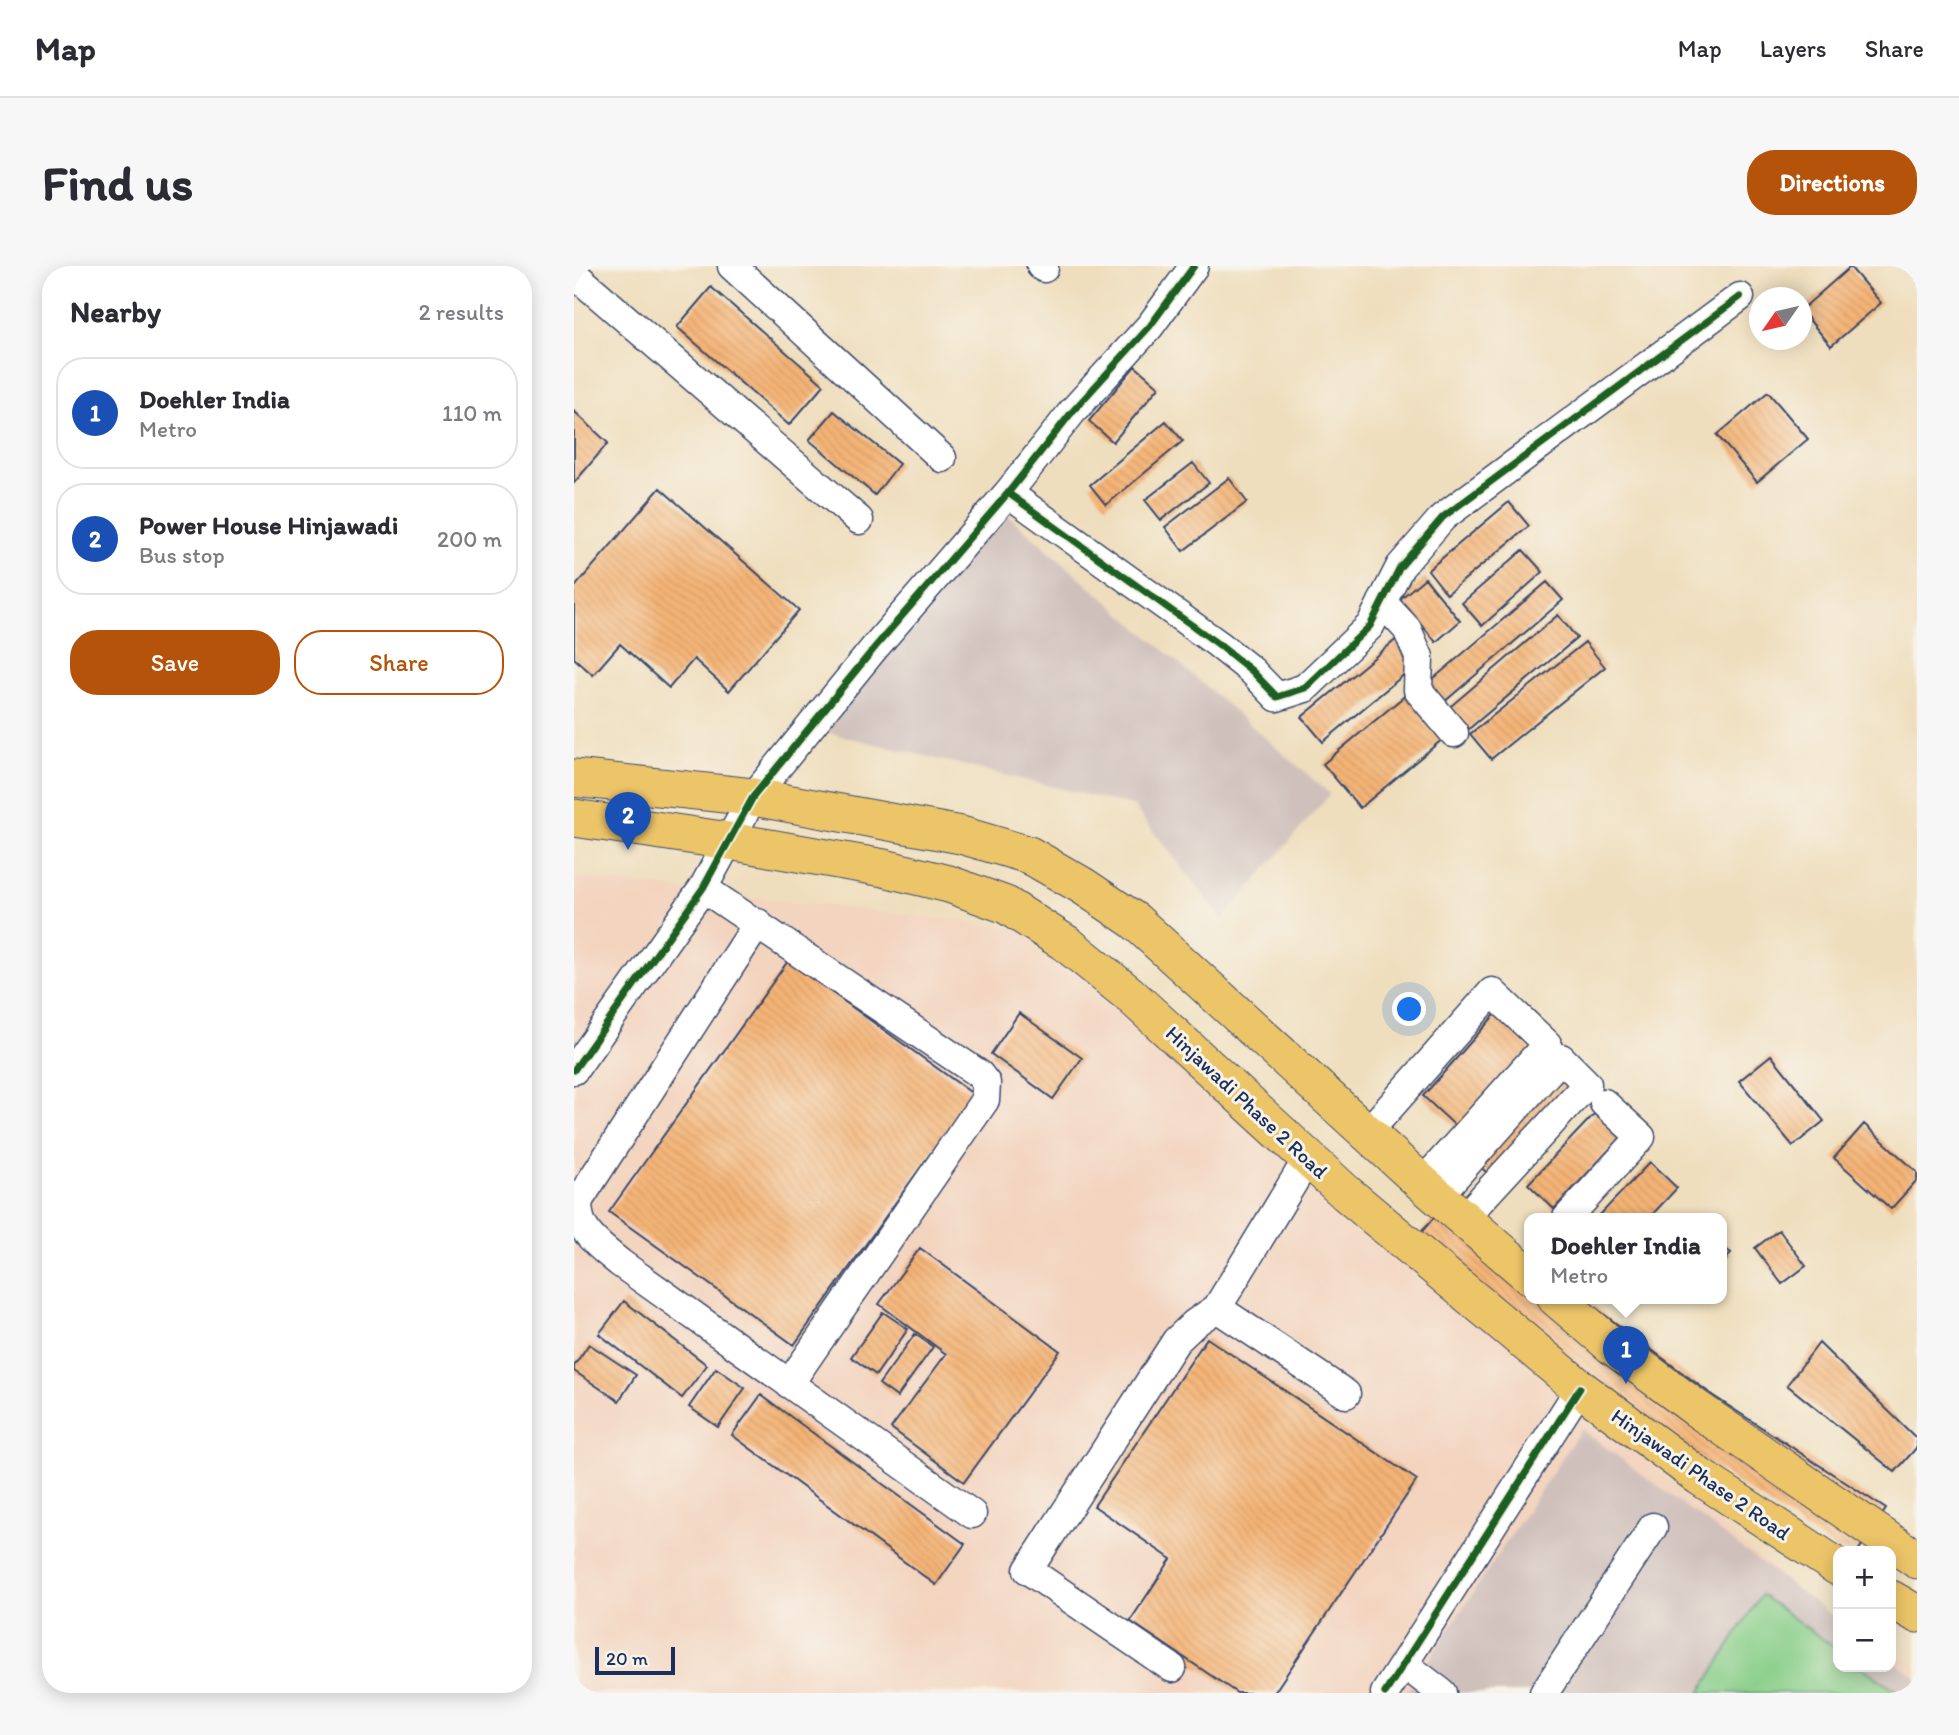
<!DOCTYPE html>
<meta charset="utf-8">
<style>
body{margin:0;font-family:Itim,sans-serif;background:#f7f7f7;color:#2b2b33}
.controls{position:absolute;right:21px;bottom:21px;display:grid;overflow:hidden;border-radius:14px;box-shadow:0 4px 18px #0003}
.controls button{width:63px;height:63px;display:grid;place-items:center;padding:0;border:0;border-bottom:2px solid #e1e1e2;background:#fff;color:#2b2b33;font:35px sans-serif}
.compass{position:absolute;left:1175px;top:21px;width:63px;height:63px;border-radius:50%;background:#fff;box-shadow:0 4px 18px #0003;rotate:236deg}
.scale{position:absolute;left:21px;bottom:18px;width:80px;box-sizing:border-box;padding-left:7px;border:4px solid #1b2f5e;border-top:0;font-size:19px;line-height:24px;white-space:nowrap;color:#1b2f5e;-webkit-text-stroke:5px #f7f3e8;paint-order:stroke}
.you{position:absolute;left:836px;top:744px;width:24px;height:24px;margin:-18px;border:5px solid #fff;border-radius:50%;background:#1a73e8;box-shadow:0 0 0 10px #1a73e833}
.badge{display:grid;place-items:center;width:46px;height:46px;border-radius:50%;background:#b45309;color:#fff;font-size:23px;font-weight:700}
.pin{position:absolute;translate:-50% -58px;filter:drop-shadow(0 2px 4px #0008)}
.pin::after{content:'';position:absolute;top:37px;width:24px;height:21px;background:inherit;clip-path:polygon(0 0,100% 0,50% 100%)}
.popup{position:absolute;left:950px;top:947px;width:203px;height:91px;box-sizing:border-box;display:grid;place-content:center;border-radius:14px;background:#fff;filter:drop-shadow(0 2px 5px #0005);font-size:23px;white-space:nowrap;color:#7c7c81}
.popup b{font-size:26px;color:#2b2b33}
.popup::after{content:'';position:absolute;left:50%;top:100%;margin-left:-14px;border:14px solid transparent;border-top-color:#fff}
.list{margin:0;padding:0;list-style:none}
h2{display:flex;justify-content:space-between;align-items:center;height:91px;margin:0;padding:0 28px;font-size:30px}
h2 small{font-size:23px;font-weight:400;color:#7c7c81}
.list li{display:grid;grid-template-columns:46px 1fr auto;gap:21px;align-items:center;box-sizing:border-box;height:112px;margin:0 14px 14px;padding:0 14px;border:2px solid #e1e1e2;border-radius:28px}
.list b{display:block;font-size:26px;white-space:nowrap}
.list p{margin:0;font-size:23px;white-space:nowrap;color:#7c7c81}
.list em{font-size:23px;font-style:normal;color:#7c7c81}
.actions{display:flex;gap:14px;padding:21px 28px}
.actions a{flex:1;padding:16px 0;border:2px solid #b45309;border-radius:28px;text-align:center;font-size:24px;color:#b45309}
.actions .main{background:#b45309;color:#fff}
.map{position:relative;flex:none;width:1343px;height:1427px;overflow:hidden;border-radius:28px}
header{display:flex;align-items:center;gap:42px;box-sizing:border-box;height:98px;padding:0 35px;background:#fff;border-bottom:2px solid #e1e1e2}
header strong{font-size:33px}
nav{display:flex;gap:38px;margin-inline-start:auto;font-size:24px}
.intro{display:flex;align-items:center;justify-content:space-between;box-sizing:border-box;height:168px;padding:0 42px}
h1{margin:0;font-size:49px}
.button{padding:18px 32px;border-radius:28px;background:#b45309;color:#fff;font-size:24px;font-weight:700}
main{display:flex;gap:42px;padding:0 42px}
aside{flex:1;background:#fff;border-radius:28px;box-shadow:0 4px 18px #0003}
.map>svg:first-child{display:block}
</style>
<header>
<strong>Map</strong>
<nav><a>Map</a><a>Layers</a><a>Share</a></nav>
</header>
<div class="intro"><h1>Find us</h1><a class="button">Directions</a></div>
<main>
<aside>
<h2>Nearby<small>2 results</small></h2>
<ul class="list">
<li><span class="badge" style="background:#1a4fb4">1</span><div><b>Doehler India</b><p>Metro</p></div><em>110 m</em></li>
<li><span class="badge" style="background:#1a4fb4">2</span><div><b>Power House Hinjawadi</b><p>Bus stop</p></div><em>200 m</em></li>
</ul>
<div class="actions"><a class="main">Save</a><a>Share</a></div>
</aside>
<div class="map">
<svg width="1343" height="1427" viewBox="0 0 1343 1427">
<defs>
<pattern id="building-back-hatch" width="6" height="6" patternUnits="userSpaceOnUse" patternTransform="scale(1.75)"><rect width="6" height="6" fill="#f5b476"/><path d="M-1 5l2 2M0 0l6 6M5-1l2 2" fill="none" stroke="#d19b68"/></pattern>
</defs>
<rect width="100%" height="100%" fill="#f7f3e8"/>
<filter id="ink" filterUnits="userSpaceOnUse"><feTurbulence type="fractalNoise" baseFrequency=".0143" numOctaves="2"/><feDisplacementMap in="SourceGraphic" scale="14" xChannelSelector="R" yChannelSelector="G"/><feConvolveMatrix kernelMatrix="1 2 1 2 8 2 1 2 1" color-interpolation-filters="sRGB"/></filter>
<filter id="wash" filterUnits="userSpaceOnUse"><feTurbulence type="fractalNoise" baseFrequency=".00686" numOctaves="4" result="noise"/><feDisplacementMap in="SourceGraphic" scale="28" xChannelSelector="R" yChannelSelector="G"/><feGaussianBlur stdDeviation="1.57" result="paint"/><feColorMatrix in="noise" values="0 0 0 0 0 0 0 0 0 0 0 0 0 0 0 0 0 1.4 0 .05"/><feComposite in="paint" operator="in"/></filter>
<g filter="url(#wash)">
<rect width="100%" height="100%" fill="#efdebd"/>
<!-- built -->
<path fill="#f3d4bf" d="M0,611L466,664L1253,1351L1264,1401H1317V1386L1343,1400V1427H0Z"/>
<!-- industrial -->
<path fill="#cfc0bb" d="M429,245L756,528L649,653L559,540L243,464Z
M1007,1163L1264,1354V1401H1317V1393L1343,1412V1427H833Z"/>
<!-- grass -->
<path fill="#89cf8a" stroke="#527f74" stroke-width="2" d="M1187,1329L1264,1384V1401H1288L1325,1427H1126Z"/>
<g id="blocks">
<!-- building -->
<path fill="url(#building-back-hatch)" d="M1276,1L1307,37L1257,80L1227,44Z
M137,21L250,119L215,159L103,61Z
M561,100L585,121L539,176L515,155Z
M1194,126L1234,173L1183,216L1143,169Z
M0,145L34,177L0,217Z
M260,145L325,198L301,229L235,174Z
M592,155L609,175L532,239L516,219Z
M619,197L635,217L587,254L571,234Z
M655,212L673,236L609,285L591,261Z
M86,222L225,344L155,425L120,393L95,422L46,378L19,409L0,392V322Z
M935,236L955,260L873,328L854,304Z
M949,284L969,306L908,360L888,337Z
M851,312L886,355L862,376L826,333Z
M973,316L989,334L862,443L846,424Z
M984,349L1003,372L890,467L871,445Z
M824,372L844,397L749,476L728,451Z
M1011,376L1031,401L917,493L896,468Z
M839,423L876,467L786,542L749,498Z
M214,695L399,828L220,1079L35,946Z
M926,743L966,778L888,866L849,830Z
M445,747L508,792L479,833L417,788Z
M1197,789L1250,855L1219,880L1165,815Z
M988,800L1008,819L921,914L901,896Z
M1024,844L1050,868L980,943L954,918Z
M1290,858L1343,906V914L1317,943L1260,892Z
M1076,896L1103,922L1075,952H1023Z
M880,928L956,991V1032H1008L1141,1131L1312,1243L1284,1285H1264L826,991Z
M1205,964L1232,1000L1208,1018L1181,982Z
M1148,980L1157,987L1148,999Z
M346,982L486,1085L390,1216L317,1162L372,1088L305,1038Z
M50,1035L133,1099L108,1132L25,1068Z
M309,1046L334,1063L302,1109L277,1091Z
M341,1068L359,1081L323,1131L305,1118Z
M633,1072L843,1214L700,1427H663L556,1355L597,1293L520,1240Z
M1245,1077L1343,1173V1181L1321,1206L1213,1119Z
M15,1078L62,1109L45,1135L0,1105V1100Z
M142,1102L171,1122L144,1161L115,1141Z
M187,1129L391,1278L362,1319L158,1169Z"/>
</g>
</g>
<g filter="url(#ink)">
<use href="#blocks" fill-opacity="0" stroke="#3b496c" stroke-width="2"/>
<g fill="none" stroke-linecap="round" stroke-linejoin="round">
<!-- minor casing -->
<g stroke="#3b496c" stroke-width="31">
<path id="minor" d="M158,0L368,192
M467,0L470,2
M0,8L285,254
M434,227L644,378L678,405L703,431L731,422L796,360L826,301L869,251L1166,31
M808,336L833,363L845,391L844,424L880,467
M129,622L405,808L412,817L411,834L215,1118
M184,657L5,934C0,964 26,980 46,997L398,1248
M0,804L129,622L179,531L302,380L434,227L498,146L576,60L620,0
M793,867L918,726L973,778L848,917
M864,930L987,792L1013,818L890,952
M993,952L1067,871L1030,837
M643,1042L772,1128
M830,1398L868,1427
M598,1402L454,1304L602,1075L621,1057L643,1042L734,892
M811,1427L1006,1122
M970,1427L1079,1261"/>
</g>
<!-- major casing -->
<g stroke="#3b496c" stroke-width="39">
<path id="major" d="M0,512L179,531L387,569L455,589L509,620L561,655L848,917L956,1010
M0,552L155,575L310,602L375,618L432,639L493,678L555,728L772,927L1006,1122L1126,1211L1264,1301
M982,1032L1037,1079L1123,1143L1343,1294
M1317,1333L1343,1348"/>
</g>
<!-- minor -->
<use href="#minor" stroke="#fff" stroke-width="28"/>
<!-- major -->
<use href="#major" stroke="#edc569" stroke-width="37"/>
<!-- cycleway casing -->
<g stroke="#f7f3e8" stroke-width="11">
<path id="cycleway" d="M434,227L644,378L678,405L703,431L731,422L796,360L826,301L869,251L1166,31
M0,804L129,622L179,531L302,380L434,227L498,146L576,60L620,0
M811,1427L1006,1122"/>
</g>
<!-- cycleway -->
<use href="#cycleway" stroke="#1b5e20" stroke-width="7"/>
</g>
</g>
<g text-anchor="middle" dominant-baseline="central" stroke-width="6" stroke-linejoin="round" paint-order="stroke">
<!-- street labels -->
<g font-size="21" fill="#1b2f5e" stroke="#f7f3e8">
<text transform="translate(673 836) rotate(43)">Hinjawadi Phase 2 Road</text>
<text transform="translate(1127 1208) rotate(35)">Hinjawadi Phase 2 Road</text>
</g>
</g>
</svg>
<div class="controls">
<button>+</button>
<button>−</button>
</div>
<svg class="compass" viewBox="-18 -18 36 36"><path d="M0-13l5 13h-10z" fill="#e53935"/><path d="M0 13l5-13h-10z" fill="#7c7c81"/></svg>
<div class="scale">20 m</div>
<div class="you"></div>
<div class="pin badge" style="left:1052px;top:1118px;background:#1a4fb4">1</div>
<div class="popup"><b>Doehler India</b>Metro</div>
<div class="pin badge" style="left:54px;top:584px;background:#1a4fb4">2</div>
</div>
</main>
